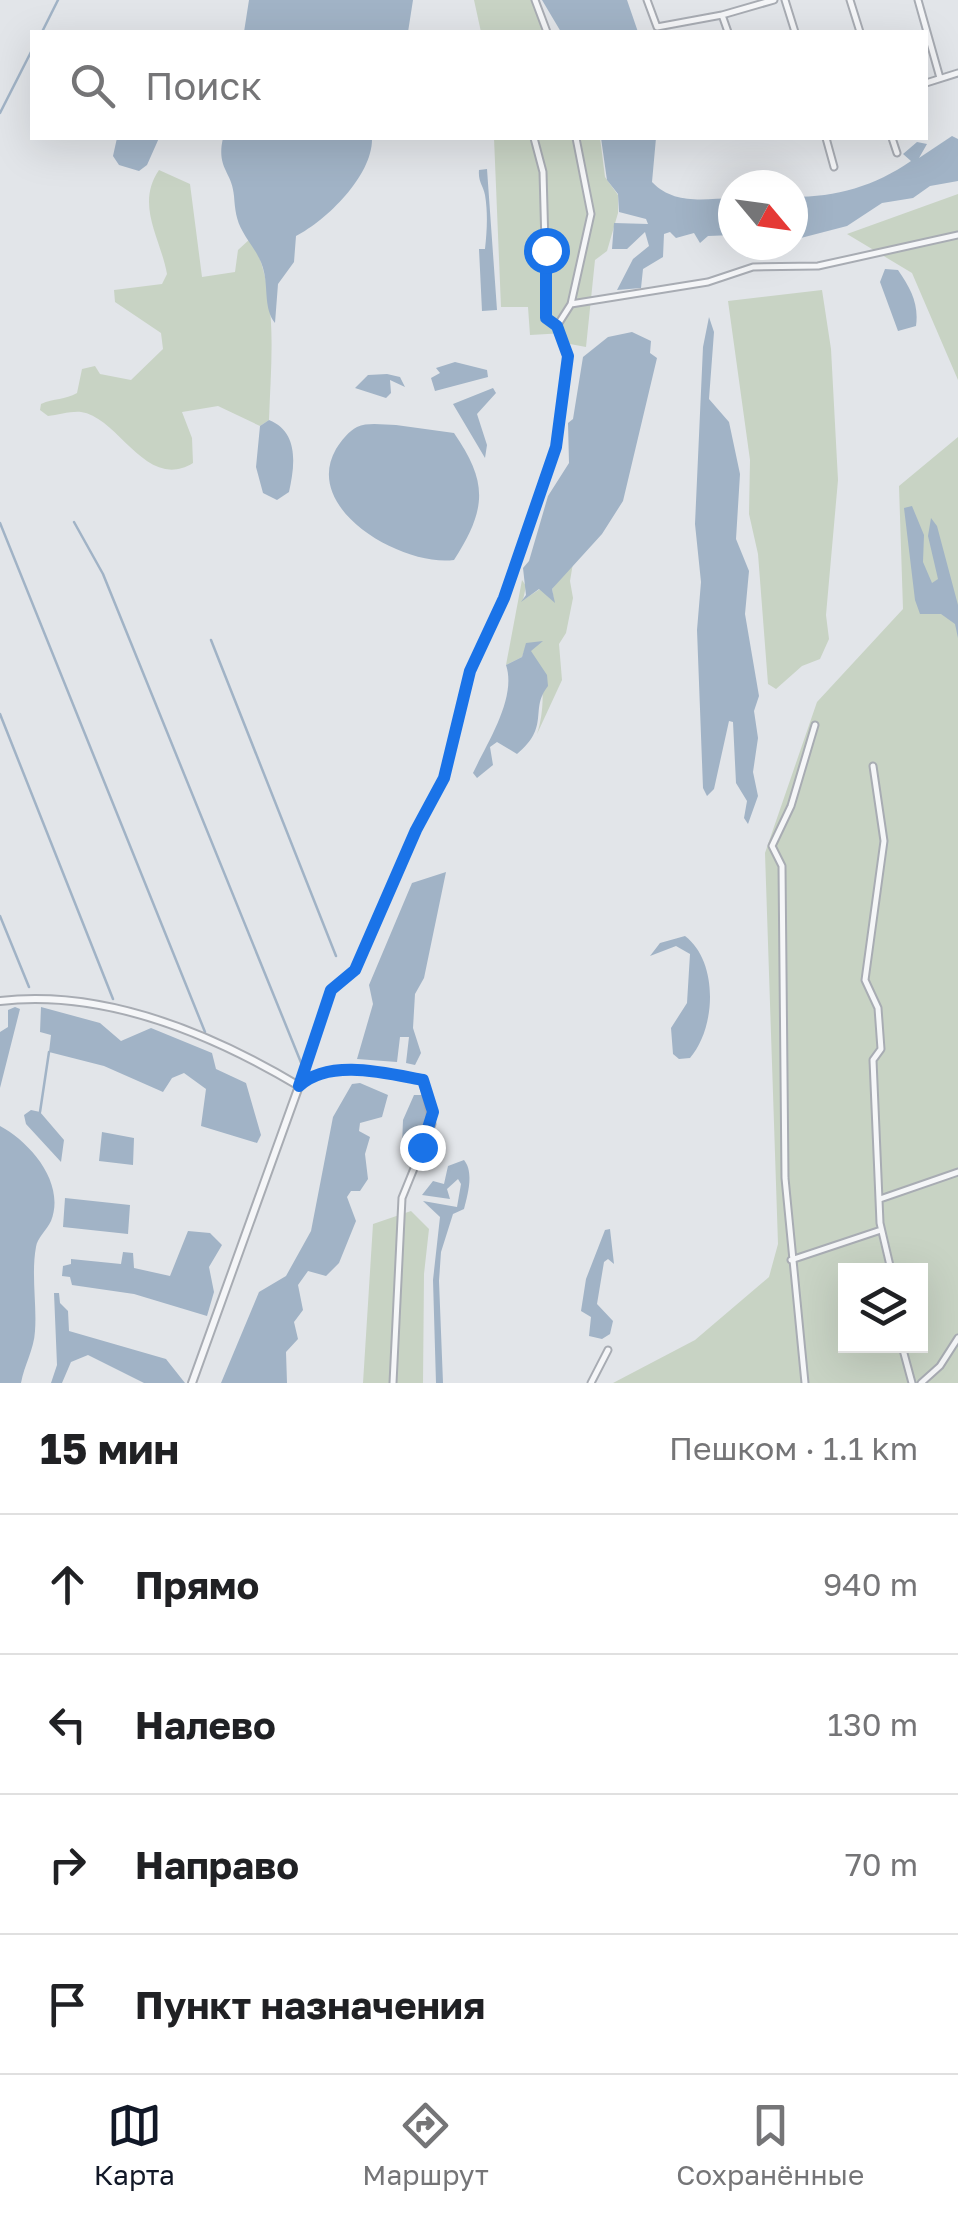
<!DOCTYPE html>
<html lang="ru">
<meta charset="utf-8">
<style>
body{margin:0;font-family:"Golos Text",sans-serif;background:#f6f6f6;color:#202124}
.controls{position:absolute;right:30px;bottom:30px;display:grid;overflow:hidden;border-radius:0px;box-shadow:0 10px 40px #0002}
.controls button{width:90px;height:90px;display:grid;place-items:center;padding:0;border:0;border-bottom:2px solid #e0e0e0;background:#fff;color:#202124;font:50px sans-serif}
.compass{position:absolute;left:718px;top:170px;width:90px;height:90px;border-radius:50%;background:#fff;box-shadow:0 10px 40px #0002;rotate:119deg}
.stop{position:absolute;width:30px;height:30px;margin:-22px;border:8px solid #1a73e8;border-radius:50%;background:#fff}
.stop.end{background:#1a73e8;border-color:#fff;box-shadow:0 2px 10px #0008}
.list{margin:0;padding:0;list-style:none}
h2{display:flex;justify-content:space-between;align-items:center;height:130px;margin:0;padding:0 40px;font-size:42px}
h2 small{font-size:32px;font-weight:400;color:#757577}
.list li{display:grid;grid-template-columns:65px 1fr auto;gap:30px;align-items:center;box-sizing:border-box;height:140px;padding:0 40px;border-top:2px solid #e0e0e0}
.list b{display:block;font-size:38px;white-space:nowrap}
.list em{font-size:32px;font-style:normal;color:#757577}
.icon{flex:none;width:55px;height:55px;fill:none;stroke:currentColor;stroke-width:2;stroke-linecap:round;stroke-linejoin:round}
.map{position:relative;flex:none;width:958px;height:1383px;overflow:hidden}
.search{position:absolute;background:#fff;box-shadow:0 10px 40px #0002;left:30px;right:30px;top:30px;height:110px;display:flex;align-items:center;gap:25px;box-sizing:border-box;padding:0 35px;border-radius:0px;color:#757577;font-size:38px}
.sheet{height:690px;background:#fff}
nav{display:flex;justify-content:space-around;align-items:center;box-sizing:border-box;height:140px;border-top:2px solid #e0e0e0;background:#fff;font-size:28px;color:#757577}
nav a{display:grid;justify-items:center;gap:5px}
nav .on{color:#111827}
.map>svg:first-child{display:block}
</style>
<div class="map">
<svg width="958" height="1383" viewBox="0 0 958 1383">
<rect width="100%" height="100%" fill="#e2e5e9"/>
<!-- green -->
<path fill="#c8d3c4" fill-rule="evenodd" d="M474,0H534L545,32H481Z
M494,138H600L605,177L618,195V213L607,251L595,260L586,347L570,344L565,333L530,335L528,307H501Z
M159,170L190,184L202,277L235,272L238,250L251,238C279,292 271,360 269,420L260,426L218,406L182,412L192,438L193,463C146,492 119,417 81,412C71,411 58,415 48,416L40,410L41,404C54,398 65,400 77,393L82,369L95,366L100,374L131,380L163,349L161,333L115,302L114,290L162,284L167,274C161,239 135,205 159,170Z
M958,194V380L912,273L847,234Z
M822,290L831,349L838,480L826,615L829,639L820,659L802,666L776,689L768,684L758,554L749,514L750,460L728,301Z
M958,437V1383H613L695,1340L769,1277L778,1244L765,853L817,702L903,609L899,486ZM846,1270H920V1346H846Z
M573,563L570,581L573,598L566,633L559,644L562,680L537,734C545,710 546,671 530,651L532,646L527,643L522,657L506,665L522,580L526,586L523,600L540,589L554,601L552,589Z
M411,1211L429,1229L424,1274L423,1383H363L373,1224Z"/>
<!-- water -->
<path fill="#a1b3c6" d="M249,0H413L408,32H244Z
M542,0H627L638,32H561Z
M952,136L958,139V181L930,186L913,198L882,203L847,226L797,239L793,235V197C836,197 875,186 911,161L903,154L917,142L927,144L919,158Z
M117,138H159L147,165L139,171L119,165L113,156Z
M223,138H372C373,175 327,220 296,236L294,262L278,284L275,323C264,309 268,289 264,272C261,256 250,245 243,232C236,220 235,209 234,196C232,171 216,169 223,138Z
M601,138H656L652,182C674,205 704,199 733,198V235L708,236L700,243L694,233L676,238L670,232L664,234L663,257L643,269L641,288L617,290L633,259L649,246L645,232L627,249H612L614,223L648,224L646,219L619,212L618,194L607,180Z
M487,169L497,310L482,311L479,249H485C487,231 488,213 485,195C483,185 478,182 479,170Z
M885,269L898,270C911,289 919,304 916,326L898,331L880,282Z
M709,317L714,332L709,399L729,422L740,474L736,539L749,571L745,614L759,696L754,711L758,738L753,772L758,796L748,824L744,818L747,801L736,783L733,722L729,721L714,789L707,796L703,788L697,630L701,582L695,524L703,347Z
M632,332L651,341L650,353L657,358L623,501L602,534L552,589L555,603L539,589L521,602L526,595L523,568L529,561L548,496L569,463L568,423L573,419L583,357L608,337Z
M455,362L487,370L488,377L435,391L431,378L440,373L436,368Z
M387,374L400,377L405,387L390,380L391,393L386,398L355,388L368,375Z
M493,388L496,393L477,414L487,445L485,458L453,404Z
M269,420C299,432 295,465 289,492L277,500L263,493L256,467L260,426Z
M396,425L454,433C486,480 489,506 454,560C404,567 301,510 336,449C341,441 349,431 357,427C368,422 384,425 396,425Z
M912,506L924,535L923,562L932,583L938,579L928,536L931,518L937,526L958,605V638L955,624L941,614H920L915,600L904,508Z
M543,641L531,651L547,675L548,686C529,710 551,726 517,754L497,742L490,747L493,765L477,778L473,773C487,743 517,698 506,665L522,657L526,643Z
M446,872L424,978L415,994L413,1028L421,1053L415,1065L406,1063L409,1037H400L397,1062L357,1059L373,1004L369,985L412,883Z
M685,936C719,962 716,1028 690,1058L679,1059L673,1054L671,1028L687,1003L690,954L676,946L650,956L660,943Z
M15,1007L20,1009L0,1088V1032L8,1027V1010Z
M41,1007L100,1023L121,1041L151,1028L212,1053L216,1069L246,1083L261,1135L257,1143L201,1126L206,1089L184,1073L172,1078L163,1092L104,1066L49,1052L51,1035L40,1032Z
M360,1083L388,1095L382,1117L360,1123L359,1131L370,1137L365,1154L368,1179L360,1191H351L347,1197L356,1221L339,1263L326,1276L308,1271L298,1285L303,1310L294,1322L298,1339L286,1352L287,1383H221L259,1292L286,1276L311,1231L333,1117L352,1084Z
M414,1095H426L431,1122L416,1153L402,1145L403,1120Z
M31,1110L40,1112L64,1140L61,1162L26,1124L24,1115Z
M0,1126C30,1142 66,1183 51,1221C47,1230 37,1238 36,1247C31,1274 37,1305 35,1331C34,1350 24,1365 21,1383H0Z
M102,1132L134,1138L133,1165L99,1161Z
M464,1160C474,1172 468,1194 464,1209L453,1214L441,1252L439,1281L443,1383H436L433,1280L440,1217L423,1201L457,1207L461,1184L458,1179L447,1189L450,1199L422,1195L433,1181L444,1184L448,1166Z
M65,1198L130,1205L128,1234L63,1227Z
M610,1229L614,1264L608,1259L604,1262L597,1304L613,1321L610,1334L602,1339L589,1336L591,1317L581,1311L586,1279L605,1230Z
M188,1231L210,1233L222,1245L209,1267L214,1292L207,1316L134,1294L72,1285L70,1277L62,1276L63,1266L71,1264V1259L121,1264L123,1252L133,1253L134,1268L170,1276Z
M54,1293H59L60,1303L68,1311L69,1331L166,1359L185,1383H144L88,1355L71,1362L62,1383H51L57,1365Z"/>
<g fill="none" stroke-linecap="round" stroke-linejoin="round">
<!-- stream -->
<path stroke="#a1b3c6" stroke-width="2.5" d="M42,32L58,0
M0,113L32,50
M74,522L103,574L302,1065
M0,523L205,1032
M211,640L336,956
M0,714L113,999
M0,916L29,987
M40,1112L49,1052"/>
<!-- minor casing -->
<g stroke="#a8acb3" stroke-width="9">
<path id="minor" d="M535,0L547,32
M647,0L657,27L722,15L728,32
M785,0L795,32
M850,0L860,32
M918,0L940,78
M722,15L774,0
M926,83L958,73
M826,138L834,167
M892,138L897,153
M571,304L591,214L576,138
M557,326L571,304L708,282L753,267L818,266L958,235
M873,766L884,841L865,980L878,1008L881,1049L873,1060L880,1223L891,1270
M301,1084C332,1059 386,1073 423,1080L432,1124L402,1198L393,1383
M299,1086L331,990L355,969L416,831L444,778L470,671L504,598L556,447L568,357L557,326L547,317L543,172L534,138
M880,1199L958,1172
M791,1260L881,1230
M902,1346L912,1383
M591,1383L608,1350
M805,1383L785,1178L782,866L772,846L791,806L815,725
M921,1383L940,1366L958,1338"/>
</g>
<!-- tertiary casing -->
<g stroke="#a8acb3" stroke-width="10">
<path id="tertiary" d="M0,1001C104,989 212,1034 299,1086L192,1383"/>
</g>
<!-- minor -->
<use href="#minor" stroke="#f5f6f8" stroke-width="5"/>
<!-- tertiary -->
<use href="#tertiary" stroke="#f5f6f8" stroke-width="6"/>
</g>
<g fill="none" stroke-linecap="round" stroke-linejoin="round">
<!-- route -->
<path stroke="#1a73e8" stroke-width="12" d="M422,1147L433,1112L423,1080C386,1073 329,1058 299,1086L331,990L355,970L416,830L444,778L470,671L504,598L556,447L568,356L557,326L546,318V250"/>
</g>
</svg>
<div class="controls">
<button><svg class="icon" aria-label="layers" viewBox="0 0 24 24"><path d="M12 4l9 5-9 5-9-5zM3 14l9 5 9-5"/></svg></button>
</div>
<svg class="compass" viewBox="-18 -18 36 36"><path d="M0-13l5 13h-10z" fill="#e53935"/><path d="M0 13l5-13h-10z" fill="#757577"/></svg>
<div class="stop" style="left:546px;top:250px"></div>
<div class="stop end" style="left:422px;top:1147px"></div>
<div class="search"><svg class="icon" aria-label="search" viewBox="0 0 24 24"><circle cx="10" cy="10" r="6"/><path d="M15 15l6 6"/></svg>Поиск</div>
</div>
<section class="sheet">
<h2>15 мин<small>Пешком · 1.1 km</small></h2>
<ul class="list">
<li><svg class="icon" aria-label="ahead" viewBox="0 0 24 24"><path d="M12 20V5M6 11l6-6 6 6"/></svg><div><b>Прямо</b></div><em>940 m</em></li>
<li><svg class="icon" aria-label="left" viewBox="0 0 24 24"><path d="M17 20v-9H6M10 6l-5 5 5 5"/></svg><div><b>Налево</b></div><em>130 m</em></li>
<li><svg class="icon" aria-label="right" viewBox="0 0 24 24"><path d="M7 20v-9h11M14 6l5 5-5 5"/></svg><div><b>Направо</b></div><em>70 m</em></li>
<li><svg class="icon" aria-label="arrive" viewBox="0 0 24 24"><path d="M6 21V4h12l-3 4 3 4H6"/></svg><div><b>Пункт назначения</b></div></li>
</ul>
</section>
<nav>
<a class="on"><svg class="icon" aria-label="map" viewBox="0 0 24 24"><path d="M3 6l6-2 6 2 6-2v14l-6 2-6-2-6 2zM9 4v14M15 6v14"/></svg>Карта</a>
<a><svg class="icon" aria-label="directions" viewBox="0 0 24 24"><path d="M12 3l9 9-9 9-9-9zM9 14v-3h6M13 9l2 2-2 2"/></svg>Маршрут</a>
<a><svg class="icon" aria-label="saved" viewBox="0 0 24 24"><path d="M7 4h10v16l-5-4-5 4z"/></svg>Сохранённые</a>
</nav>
